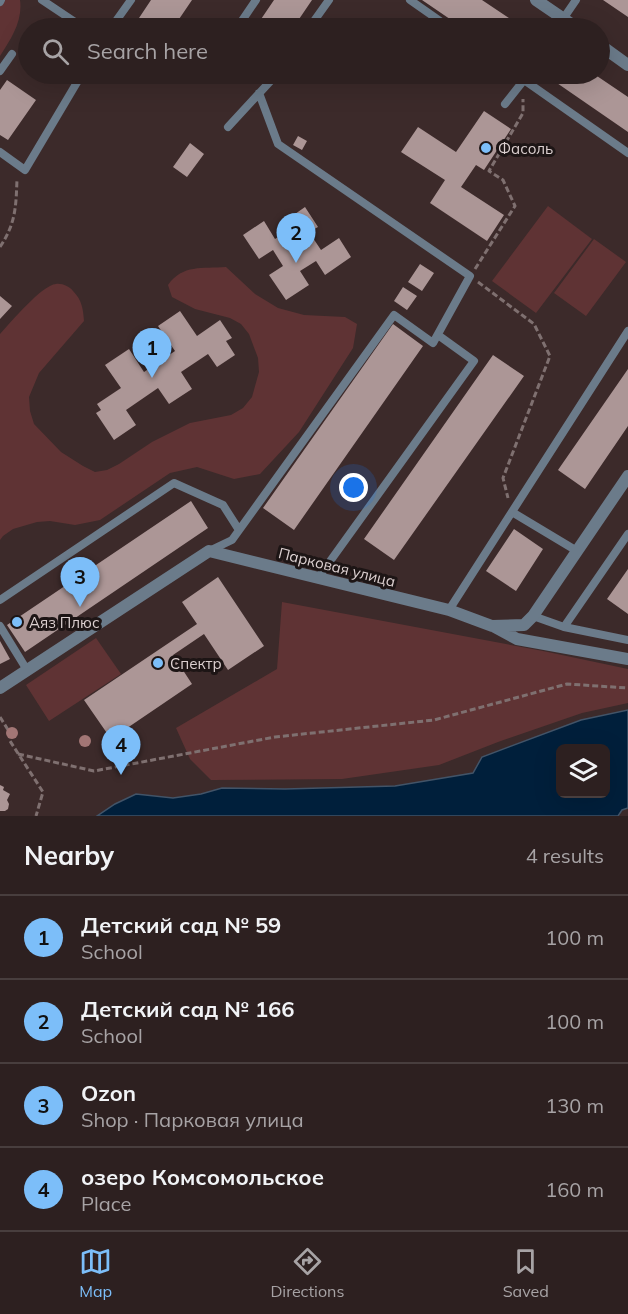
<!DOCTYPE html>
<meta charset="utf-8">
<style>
body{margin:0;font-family:Mulish,sans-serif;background:#352829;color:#f1f3f6}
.controls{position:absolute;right:18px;bottom:18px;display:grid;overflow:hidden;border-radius:9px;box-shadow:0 6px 24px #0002}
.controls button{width:54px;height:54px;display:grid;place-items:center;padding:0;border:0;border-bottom:2px solid #483e3e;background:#2d2020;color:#f1f3f6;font:30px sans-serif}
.you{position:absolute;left:354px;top:488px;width:21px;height:21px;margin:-15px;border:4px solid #fff;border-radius:50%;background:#1a73e8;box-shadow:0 0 0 9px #1a73e833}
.badge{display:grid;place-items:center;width:39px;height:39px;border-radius:50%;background:#7cbef9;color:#111;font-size:20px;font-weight:700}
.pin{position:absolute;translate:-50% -50px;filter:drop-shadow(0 2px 3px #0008)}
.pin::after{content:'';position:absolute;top:32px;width:21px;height:18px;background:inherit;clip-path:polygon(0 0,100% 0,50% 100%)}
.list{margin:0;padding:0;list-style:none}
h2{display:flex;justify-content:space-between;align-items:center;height:78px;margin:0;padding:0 24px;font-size:26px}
h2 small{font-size:20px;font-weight:400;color:#a7a3a5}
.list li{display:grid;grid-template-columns:39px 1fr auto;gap:18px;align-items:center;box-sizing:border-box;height:84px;padding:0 24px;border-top:2px solid #483e3e}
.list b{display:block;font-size:22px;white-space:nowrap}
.list p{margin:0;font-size:20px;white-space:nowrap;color:#a7a3a5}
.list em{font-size:20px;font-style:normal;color:#a7a3a5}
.icon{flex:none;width:33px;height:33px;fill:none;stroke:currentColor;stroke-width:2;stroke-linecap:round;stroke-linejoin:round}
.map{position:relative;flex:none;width:628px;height:816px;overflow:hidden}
.search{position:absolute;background:#2d2020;box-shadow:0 6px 24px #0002;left:18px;right:18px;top:18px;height:66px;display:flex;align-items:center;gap:15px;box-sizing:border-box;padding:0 21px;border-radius:33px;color:#a7a3a5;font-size:22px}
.sheet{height:414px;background:#2d2020}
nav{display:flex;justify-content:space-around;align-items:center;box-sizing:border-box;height:84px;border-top:2px solid #483e3e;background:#2d2020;font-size:16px;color:#a7a3a5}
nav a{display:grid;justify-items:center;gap:3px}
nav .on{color:#7cbef9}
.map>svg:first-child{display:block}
</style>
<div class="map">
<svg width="628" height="816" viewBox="0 0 628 816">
<rect width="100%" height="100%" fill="#3c2a2a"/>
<!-- green -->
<path fill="#5f3334" d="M0,0H20C23,21 11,39 0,56Z
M548,206L592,239L536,313L492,281Z
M594,239L626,262L586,316L554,293Z
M226,267L255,294L278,308L304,315L345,317L357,324L353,348L299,432L260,474L234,479L197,467L170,473L100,520L75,525L50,521L37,522L13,529L3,536L0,540V334C11,322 42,285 56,284C62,283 70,287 73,291C82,300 83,309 84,321L39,373L29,397L30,411L34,424L61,452L83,466L95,472L107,470L119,464L152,442L190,423L231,415L243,408L252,397L259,372L258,358L249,334L241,324L230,318L195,309L172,297L168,285C183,264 202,269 226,267Z
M282,602L543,651L628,669V703L582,713L498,742L439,765L342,779L211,780L190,759L176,728L277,669Z
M96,638L121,674L49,721L26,685Z"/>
<!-- water -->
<path fill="#001f3b" stroke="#425468" stroke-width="1.5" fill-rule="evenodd" d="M628,710V808L622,810L618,816H97L115,804L136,794L173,798L201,794L222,788L285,789L395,786L473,773L482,757L581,720ZM560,748H606V794H560Z"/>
<!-- building -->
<path fill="#ac9696" d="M151,0H192L173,28H136L133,27Z
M274,0H312L293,28H255Z
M422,0H482L524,28H463Z
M603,0H628V17Z
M559,74H594L628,97V132L554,81Z
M7,80L36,100L8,140L0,135V90Z
M484,111L511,129L484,170L476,165L461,187L504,215L487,241L430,203L445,180L401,152L418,127L456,152Z
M298,136L307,141L302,150L293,145Z
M190,143L204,154L187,177L173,167Z
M305,207L318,227L309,232L321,250L339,238L351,257L325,275L316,261L300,271L309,285L286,300L269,275L283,266L273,250L259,259L243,235L264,221L275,239L290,229L285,221Z
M420,264L434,273L422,291L408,282Z
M403,287L417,296L407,310L394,301Z
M0,296L12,306L0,319Z
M180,311L197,336L220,320L232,338L226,341L235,355L217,367L208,354L181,372L192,389L169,404L158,388L126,410L136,425L114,440L96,413L101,410L97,404L121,388L105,365L129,349L144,372L175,351L158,326Z
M393,324L423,346L294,530L263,508Z
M493,355L524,376L394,560L364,539Z
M628,369V426L585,489L558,470Z
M191,501L208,528L25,652L7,625Z
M514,529L543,549L516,591L486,571Z
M628,569V614L607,599Z
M218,577L264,646L228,670L204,634L173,655L192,684L111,739L84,700L197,624L182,602Z
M0,641L10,659L0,664Z
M0,785L4,787L3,790L10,794L7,800L9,804L8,809L5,811H0Z"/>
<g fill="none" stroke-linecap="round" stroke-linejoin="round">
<!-- path -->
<path stroke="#7f7070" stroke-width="3" stroke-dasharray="6 3" stroke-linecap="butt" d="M0,247C16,223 16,206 17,179
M475,269L515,206L503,180L489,171L523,113V99
M478,282L534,324L550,356L503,478L508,498
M0,717L10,733V741L43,792L36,816
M18,754L94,771L275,737L434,720L567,684L628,688"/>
<!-- lane -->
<path stroke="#6b7b8a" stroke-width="8" d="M42,0L84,28
M410,0L450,28
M0,2L1,0
M563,19L576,0
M111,28L131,0
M237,28L256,0
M309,28L329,0
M0,71L12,54
M529,74L524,80L628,153
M505,104L524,80L514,74
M228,127L277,74
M0,152L25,170L82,74
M512,512L577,551
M209,551L232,540L394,315L433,343L470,276L278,144L259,93
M318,578L474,361L438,335
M0,600L174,483L223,505L239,530
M449,610L628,331
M533,616L564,627L628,534
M0,626L27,670
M564,627L628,640"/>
<!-- street -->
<path stroke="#6b7b8a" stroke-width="12" d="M536,0L577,28
M600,45L628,65
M493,626L517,639L628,659
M0,688L209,551L449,610L492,626L524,625L533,616L628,476"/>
</g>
<!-- trees -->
<g fill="#a27675">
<circle cx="12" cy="733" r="6"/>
<circle cx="85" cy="741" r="6"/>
</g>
<!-- markers -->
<g fill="#7cbef9" stroke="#1d1515" stroke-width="2">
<circle cx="486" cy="148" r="6"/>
<circle cx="17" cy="622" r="6"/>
<circle cx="158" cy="663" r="6"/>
</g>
<g text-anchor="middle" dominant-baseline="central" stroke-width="6" stroke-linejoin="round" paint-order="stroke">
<!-- poi labels -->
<g font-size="15" fill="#dcd0d0" stroke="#1d1515" text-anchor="start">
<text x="498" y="148">Фасоль</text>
<text x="29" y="622">Аяз Плюс</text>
<text x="170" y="663">Спектр</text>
</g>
<!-- street labels -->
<g font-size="15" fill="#dcd0d0" stroke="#1d1515">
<text transform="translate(337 567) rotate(14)">Парковая улица</text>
</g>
</g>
</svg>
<div class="controls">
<button><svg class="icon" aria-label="layers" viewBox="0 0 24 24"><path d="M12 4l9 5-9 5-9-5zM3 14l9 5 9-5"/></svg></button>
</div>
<div class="you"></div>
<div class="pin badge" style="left:152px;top:378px">1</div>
<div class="pin badge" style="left:296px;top:263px">2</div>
<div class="pin badge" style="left:80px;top:607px">3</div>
<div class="pin badge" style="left:121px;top:775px">4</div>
<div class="search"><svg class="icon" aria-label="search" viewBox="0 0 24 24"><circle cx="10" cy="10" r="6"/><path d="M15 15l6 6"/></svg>Search here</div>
</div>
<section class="sheet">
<h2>Nearby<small>4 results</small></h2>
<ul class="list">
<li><span class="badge">1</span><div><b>Детский сад № 59</b><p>School</p></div><em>100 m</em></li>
<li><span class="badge">2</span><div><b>Детский сад № 166</b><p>School</p></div><em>100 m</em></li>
<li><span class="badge">3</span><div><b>Ozon</b><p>Shop · Парковая улица</p></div><em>130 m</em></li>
<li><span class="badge">4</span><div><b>озеро Комсомольское</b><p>Place</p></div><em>160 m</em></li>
</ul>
</section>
<nav>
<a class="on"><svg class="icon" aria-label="map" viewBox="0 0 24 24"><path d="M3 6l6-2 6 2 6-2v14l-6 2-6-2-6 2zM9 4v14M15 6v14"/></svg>Map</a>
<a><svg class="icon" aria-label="directions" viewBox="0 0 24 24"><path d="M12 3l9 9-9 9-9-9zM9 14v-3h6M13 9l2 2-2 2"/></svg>Directions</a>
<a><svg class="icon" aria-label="saved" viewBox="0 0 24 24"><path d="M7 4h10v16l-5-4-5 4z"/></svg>Saved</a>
</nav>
